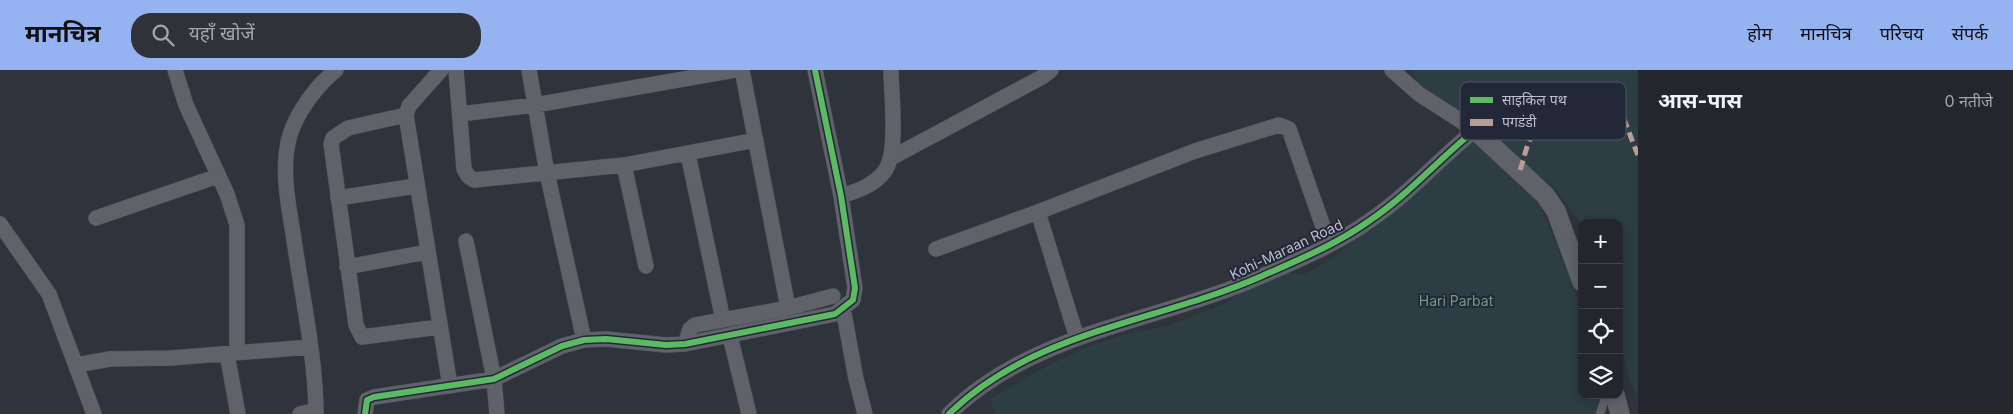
<!DOCTYPE html>
<html lang="hi">
<meta charset="utf-8">
<style>
body{margin:0;font-family:Inter,"Noto Sans Devanagari",sans-serif;background:#2f3239;color:#f1f3f6}
.controls{position:absolute;right:15px;bottom:15px;display:grid;overflow:hidden;border-radius:10px;box-shadow:0 2px 12px #0003}
.controls button{width:45px;height:45px;display:grid;place-items:center;padding:0;border:0;border-bottom:1px solid #404349;background:#23262d;color:#f1f3f6;font:25px sans-serif}
.list{margin:0;padding:0;list-style:none}
h2{display:flex;justify-content:space-between;align-items:center;height:65px;margin:0;padding:0 20px;font-size:21px}
h2 small{font-size:16px;font-weight:400;color:#a3a5aa}
.icon{flex:none;width:28px;height:28px;fill:none;stroke:currentColor;stroke-width:2;stroke-linecap:round;stroke-linejoin:round}
.map{position:relative;flex:none;width:1638px;height:344px;overflow:hidden}
header{display:flex;align-items:center;gap:30px;box-sizing:border-box;height:70px;padding:0 25px;background:#95b2f1;color:#111}
header strong{font-size:24px}
nav{display:flex;gap:28px;margin-inline-start:auto;font-size:18px}
.search{width:350px;height:45px;background:#2f3239;display:flex;align-items:center;gap:12px;box-sizing:border-box;padding:0 18px;border-radius:20px;color:#a3a5aa;font-size:19px}
main{display:flex}
aside{flex:1;background:#23262d}
.map>svg:first-child{display:block}
</style>
<header>
<strong>मानचित्र</strong>
<div class="search"><svg class="icon" aria-label="search" viewBox="0 0 24 24"><circle cx="10" cy="10" r="6"/><path d="M15 15l6 6"/></svg>यहाँ खोजें</div>
<nav><a>होम</a><a>मानचित्र</a><a>परिचय</a><a>संपर्क</a></nav>
</header>
<main>
<div class="map">
<svg width="1638" height="344" viewBox="0 0 1638 344">
<rect width="100%" height="100%" fill="#2f333c"/>
<!-- green -->
<path fill="#2c3d43" d="M1411,0H1638V328C1612,275 1619,210 1619,153H1582V156L1557,120L1417,12Z
M1475,60L1540,135L1582,239V325H1610L1603,344H996L990,329L1047,296L1090,276L1126,264L1167,256L1224,234L1274,201L1304,205L1336,186Z"/>
<g fill="none" stroke-linecap="round" stroke-linejoin="round">
<!-- service casing -->
<g stroke="#4b4e55" stroke-width="9">
<path id="service" d="M1600,344L1606,325"/>
</g>
<!-- minor casing -->
<g stroke="#4b4e55" stroke-width="16">
<path id="minor" d="M175,0L186,35L227,124L237,155V283
M441,0L409,36L406,45L450,316
M456,0L464,99L468,106L474,110L624,95L756,70
M529,0L547,103L584,270
M742,0L788,238
M460,44L535,35L735,0
M406,45L348,58L333,68L331,74L356,255L362,267L439,257
M688,84L723,250
M891,88L1042,7L1051,0
M624,95L646,196
M841,126C857,121 873,116 884,102C899,84 891,24 891,0
M338,128L416,116
M1038,142L1077,268
M96,148L218,106
M0,154L49,224L94,344
M466,171L494,309L497,344
M936,179L1038,142L1195,81L1279,55L1289,59L1329,174
M347,197L427,182
M843,238L856,309L865,344
M730,266L749,344
M685,274L690,259L695,255L788,238L833,226
M227,284L238,344
M76,295L110,289L171,288L310,277
M300,344L316,340
M316,344C316,290 302,225 294,170C289,137 280,98 290,65C297,42 317,15 336,0
M365,344L367,330L374,327L494,309L562,276L584,270L606,269L666,275L685,274L835,244L853,230L855,218L841,126L815,0
M949,344C1033,261 1158,252 1262,206C1298,190 1337,174 1369,151C1408,125 1439,89 1475,60L1419,24L1392,0"/>
</g>
<!-- tertiary casing -->
<g stroke="#4b4e55" stroke-width="20">
<path id="tertiary" d="M1475,60L1545,125L1556,141L1582,212
M1615,325L1620,344"/>
</g>
<!-- service -->
<use href="#service" stroke="#60626a" stroke-width="8"/>
<!-- minor -->
<use href="#minor" stroke="#60626a" stroke-width="15"/>
<!-- tertiary -->
<use href="#tertiary" stroke="#60626a" stroke-width="19"/>
<!-- quiet -->
<path stroke="#b99d93" stroke-width="5" stroke-dasharray="10 5" stroke-linecap="butt" d="M1520,100C1524,89 1526,77 1531,67C1541,46 1584,0 1608,22C1621,35 1630,67 1638,85"/>
<!-- cycleway casing -->
<g stroke="#222837" stroke-width="9">
<path id="cycleway" d="M365,344L367,330L374,327L494,309L562,276L584,270L606,269L666,275L685,274L835,244L853,230L855,218L841,126L815,0
M949,344C1033,261 1158,252 1262,206C1298,190 1337,174 1369,151C1408,125 1439,89 1475,60"/>
</g>
<!-- cycleway -->
<use href="#cycleway" stroke="#5cba63" stroke-width="6"/>
</g>
<g text-anchor="middle" dominant-baseline="central" stroke-width="4" stroke-linejoin="round" paint-order="stroke">
<!-- street labels -->
<g font-size="14" fill="#bbbfcb" stroke="#222837">
<text transform="translate(1286 179) rotate(-25)">Kohi-Maraan Road</text>
</g>
<!-- park labels -->
<g font-size="14" fill="#749a81" stroke="#222837">
<text x="1456" y="230">Hari Parbat</text>
</g>
</g>
<!-- legend -->
<rect x="1460" y="12" width="166" height="58" rx="8" fill="#222837" stroke="#505563" stroke-width="1"/>
<rect x="1470" y="27" width="23" height="6" fill="#5cba63"/>
<rect x="1470" y="49" width="23" height="7" fill="#b99d93"/>
<g font-size="14" fill="#bbbfcb">
<text x="1502" y="35">साइकिल पथ</text>
<text x="1502" y="57">पगडंडी</text>
</g>
</svg>
<div class="controls">
<button>+</button>
<button>−</button>
<button><svg class="icon" aria-label="locate" viewBox="0 0 24 24"><circle cx="12" cy="12" r="6"/><path d="M12 2v4M12 18v4M2 12h4M18 12h4"/></svg></button>
<button><svg class="icon" aria-label="layers" viewBox="0 0 24 24"><path d="M12 4l9 5-9 5-9-5zM3 14l9 5 9-5"/></svg></button>
</div>
</div>
<aside>
<h2>आस-पास<small>0 नतीजे</small></h2>
<ul class="list">
</ul>
</aside>
</main>
